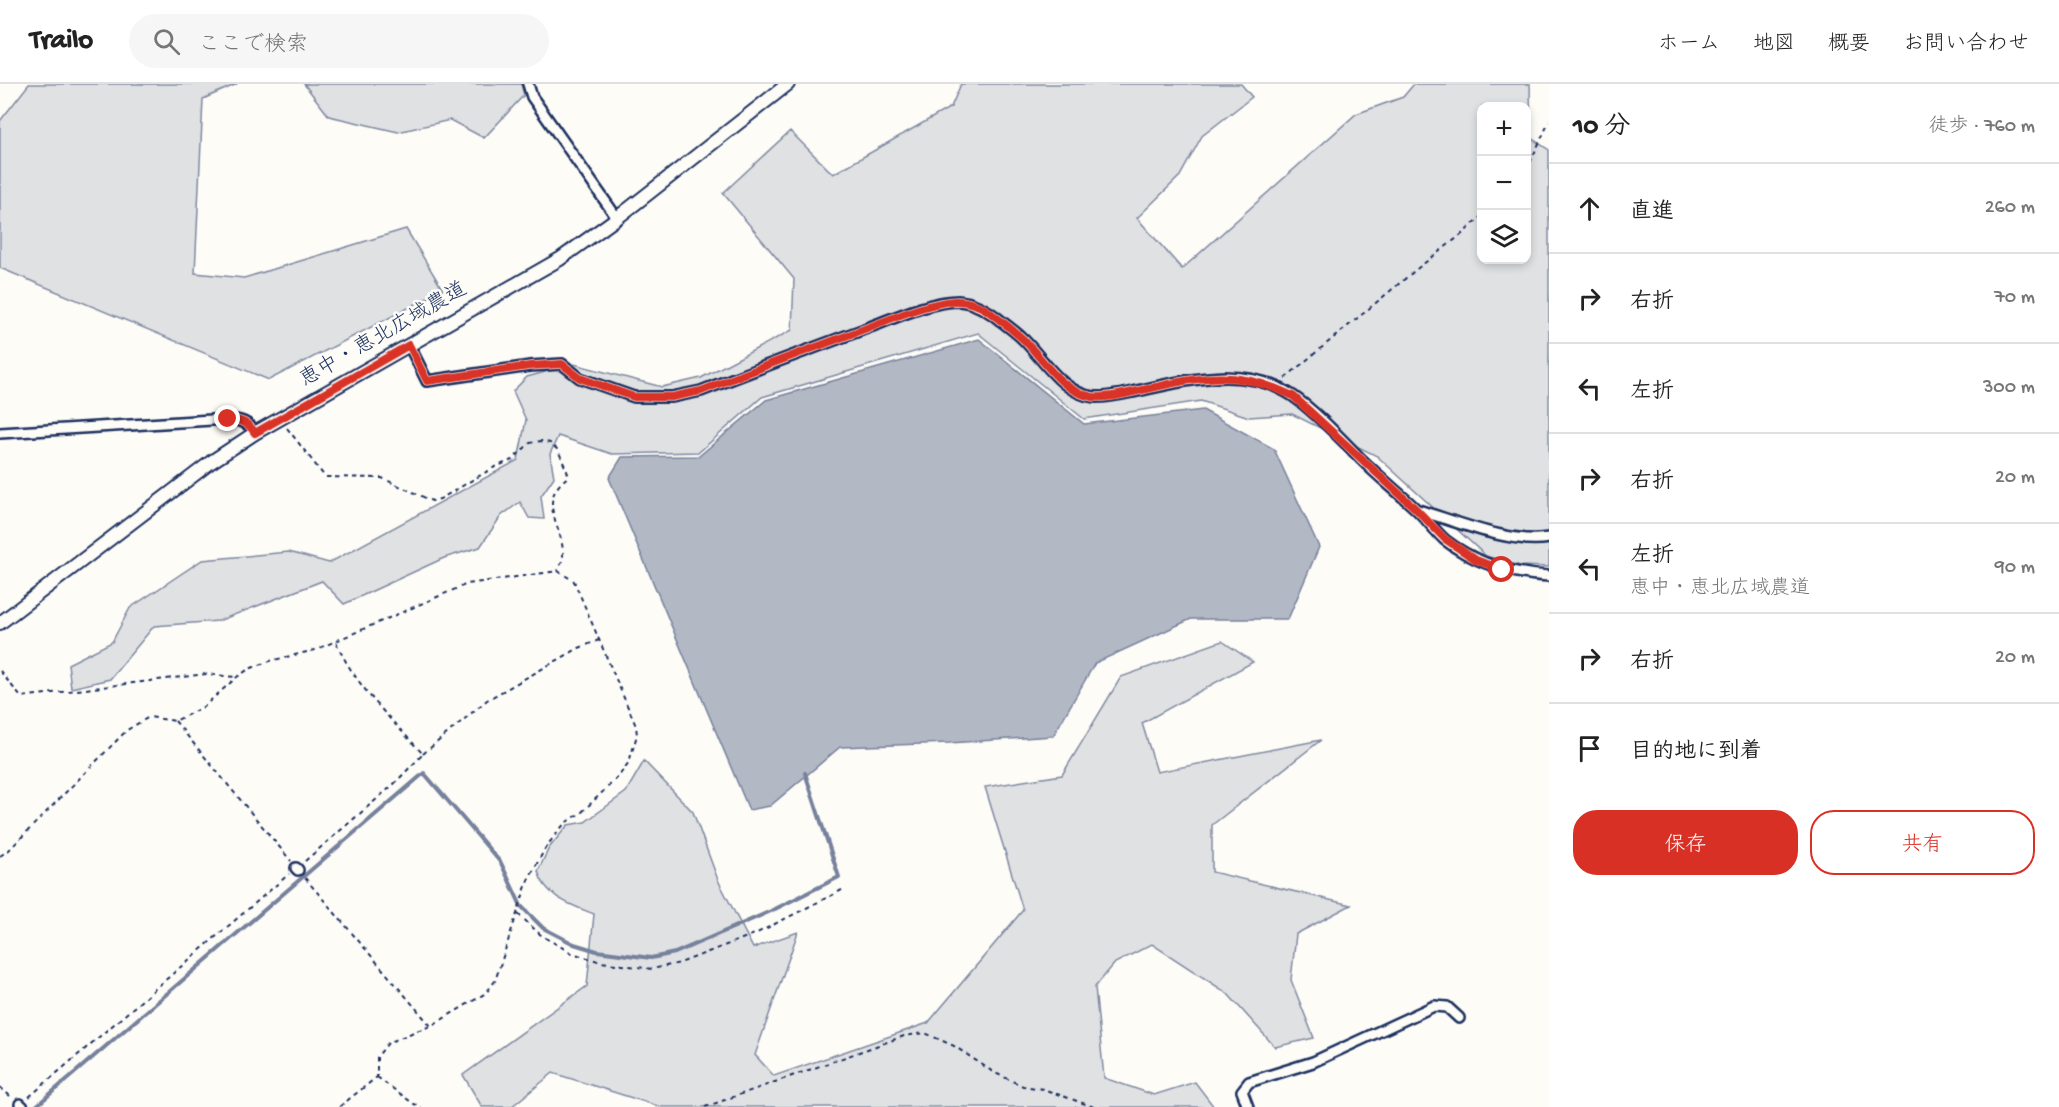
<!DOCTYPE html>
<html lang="ja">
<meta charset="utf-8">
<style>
body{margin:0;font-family:"Gochi Hand","Klee One",sans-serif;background:#f6f6f6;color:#222}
.controls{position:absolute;right:18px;top:18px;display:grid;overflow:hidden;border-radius:12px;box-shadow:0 3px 9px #0003}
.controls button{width:54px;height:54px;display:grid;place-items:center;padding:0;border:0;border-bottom:2px solid #e0e0e0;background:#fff;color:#222;font:30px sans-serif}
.stop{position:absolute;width:18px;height:18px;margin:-14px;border:4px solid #d93025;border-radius:50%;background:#fff}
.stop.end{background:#d93025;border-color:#fff;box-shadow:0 2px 6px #0008}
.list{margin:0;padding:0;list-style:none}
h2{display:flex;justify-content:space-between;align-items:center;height:78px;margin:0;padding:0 24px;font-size:26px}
h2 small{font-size:20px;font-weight:400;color:#767676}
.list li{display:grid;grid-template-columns:39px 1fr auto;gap:18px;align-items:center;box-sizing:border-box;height:90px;padding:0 24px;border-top:2px solid #e0e0e0}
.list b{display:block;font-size:22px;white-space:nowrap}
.list p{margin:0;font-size:20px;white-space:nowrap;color:#767676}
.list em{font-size:20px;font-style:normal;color:#767676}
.actions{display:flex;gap:12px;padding:18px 24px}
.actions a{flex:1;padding:14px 0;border:2px solid #d93025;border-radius:24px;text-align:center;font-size:21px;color:#d93025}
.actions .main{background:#d93025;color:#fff}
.icon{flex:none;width:33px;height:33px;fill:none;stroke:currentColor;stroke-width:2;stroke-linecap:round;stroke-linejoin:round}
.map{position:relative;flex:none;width:1549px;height:1023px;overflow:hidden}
header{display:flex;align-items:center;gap:36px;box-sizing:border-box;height:84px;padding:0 30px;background:#fff;border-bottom:2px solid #e0e0e0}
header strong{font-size:28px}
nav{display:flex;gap:33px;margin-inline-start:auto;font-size:21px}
.search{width:420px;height:54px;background:#f6f6f6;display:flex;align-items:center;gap:15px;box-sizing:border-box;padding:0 21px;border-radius:33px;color:#767676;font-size:22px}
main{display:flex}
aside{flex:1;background:#fff}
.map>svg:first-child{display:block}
</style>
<header>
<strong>Trailo</strong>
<div class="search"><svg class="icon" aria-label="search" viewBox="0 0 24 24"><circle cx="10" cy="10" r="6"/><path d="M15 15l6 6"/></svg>ここで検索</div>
<nav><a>ホーム</a><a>地図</a><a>概要</a><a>お問い合わせ</a></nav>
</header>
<main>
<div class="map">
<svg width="1549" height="1023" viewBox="0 0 1549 1023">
<rect width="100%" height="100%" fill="#fdfcf7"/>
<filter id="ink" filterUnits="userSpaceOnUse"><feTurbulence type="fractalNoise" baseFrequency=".0167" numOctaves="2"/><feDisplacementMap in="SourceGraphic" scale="12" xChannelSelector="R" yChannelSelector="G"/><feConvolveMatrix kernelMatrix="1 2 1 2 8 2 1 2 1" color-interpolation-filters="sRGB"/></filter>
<g filter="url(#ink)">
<!-- green -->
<path fill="#e0e1e3" stroke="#7e88a0" stroke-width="1.5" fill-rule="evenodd" d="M29,0H237L203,15L195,189L244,194L406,145L443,206L269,296L0,184V37Z
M304,0H521L524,11L484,54L450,36L398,48L329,32Z
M961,0H1241L1252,13L1202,52L1180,92L1137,134L1182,185L1356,30L1403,13L1414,0H1530L1531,54L1549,66V483L1520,482L1486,472L1377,372L1292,330L1249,333L1201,317L1084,335L978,249L762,313L699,368L612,370L558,352L550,370L554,393L541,412L544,435L529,434L520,418L501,432L480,463L444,474L344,520L322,497L218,537L154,542L110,595L71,604L68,580L112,558L130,524L202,476L289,468L329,479L518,376L526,336L513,307L527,293L574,280L662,303L701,294L792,246L794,195L723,109L790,47L833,90L951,23ZM1482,22H1526V176H1482Z
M1222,557L1253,578L1142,639L1157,688L1321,656L1212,741V788L1351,821L1296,850L1291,896L1314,954L1275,963L1227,909L1152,860L1115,879L1095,903L1104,994L1154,1011L1195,998L1214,1023H661L553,989L511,1023H482L463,991L587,902L594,830C571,821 545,813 538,787L549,764L568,741L585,738L626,708L644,677L693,728L718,796L753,864L798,848L755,971L774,992L928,939L1023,826L985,703L1062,691L1121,593Z"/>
<!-- water -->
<path fill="#b3b8c5" stroke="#76819c" stroke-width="1.5" d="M979,255L1084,340L1203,326L1274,365L1319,463L1288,535H1191L1095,579L1053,652L949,659L840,663L770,722L749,726L609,394L622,373L699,372L766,316Z"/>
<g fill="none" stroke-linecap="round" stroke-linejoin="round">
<!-- stream -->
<path stroke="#76819c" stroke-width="4" d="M35,1023L424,689L501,779L521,822L543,844L574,860L597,867L651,874L675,869L771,827L839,793L805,689"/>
<!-- minor casing -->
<g stroke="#1b2f5e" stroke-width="14">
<path id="minor" d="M528,0L532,13L617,134
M409,261L427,297L530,282L562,280L580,294L634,313H672L701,307C757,285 813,264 870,243C894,234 932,217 958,217C975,218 989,227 1001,237C1009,243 1017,249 1024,256C1044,276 1063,310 1094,313C1110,314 1126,309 1142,306C1191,295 1247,281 1293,312C1317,329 1340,354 1361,375C1378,392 1397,407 1415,424C1426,434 1434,446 1445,456C1476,480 1511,490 1549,492
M0,349L228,335C240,336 249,338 255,349
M1418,426C1455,437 1512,461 1549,454
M296,784L298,786
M20,1020L23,1023
M1248,1023L1242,1007L1249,998L1313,978L1434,922L1447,923L1459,934"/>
</g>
<!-- tertiary casing -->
<g stroke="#1b2f5e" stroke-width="16">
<path id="tertiary" d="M0,539L211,378L255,349L560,175L617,134L788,0"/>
</g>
<!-- path -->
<path stroke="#1b2f5e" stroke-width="2" stroke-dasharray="4.5 4.5" stroke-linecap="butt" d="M1526,87L1549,38
M1285,294L1418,184L1461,151L1482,132
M287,344L325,393L382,394L432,417L440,415L493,384L512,376L530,359L541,357L550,359L558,366L569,392C534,418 564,440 563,472C563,476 560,482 558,486
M0,587L21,613L206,590L235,593
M175,637L291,777
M423,670L487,616L579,564L599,556
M0,772L9,766L127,646L149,633L175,637L203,623L237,593L249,585L270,577L315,566L467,500L558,487L574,497L636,642L637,651L629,678L618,693L581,729L565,739L546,763L528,796L495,897L486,909L431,942L416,947L388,959L377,973V993L339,1023
M305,777L393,701L423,670C391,635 355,602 336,558
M305,794L431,942
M518,830L542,852L572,869L601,878L652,885L680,879L757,849L846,804
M377,993L414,1020L422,1023
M0,1003L11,1013
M29,1013L289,790
M705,1023L904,952L925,949L954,962L993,988L1023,1002L1043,1005L1094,1023"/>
<!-- minor -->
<use href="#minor" stroke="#fdfcf7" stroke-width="9"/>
<!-- tertiary -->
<use href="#tertiary" stroke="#fdfcf7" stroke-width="12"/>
</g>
</g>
<g fill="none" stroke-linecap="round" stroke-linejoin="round" filter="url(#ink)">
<!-- route -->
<path stroke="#d93025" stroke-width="8" d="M228,335C240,336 248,338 255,349L409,261L427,297L530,282L562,280L580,294L634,313H672L701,307C753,286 806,267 859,247C889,236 922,220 954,217C967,216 983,222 992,230C1003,238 1014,247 1024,256C1044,276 1062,309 1093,313C1111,315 1130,308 1147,305C1205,292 1237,285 1293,312L1417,426L1445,455L1476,476L1502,486"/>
</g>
<g text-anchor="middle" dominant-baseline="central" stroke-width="5" stroke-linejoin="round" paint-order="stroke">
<!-- street labels -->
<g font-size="21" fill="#1b2f5e" stroke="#fdfcf7">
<text transform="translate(384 252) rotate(-30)">恵中・恵北広域農道</text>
</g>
</g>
</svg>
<div class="controls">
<button>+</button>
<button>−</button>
<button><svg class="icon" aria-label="layers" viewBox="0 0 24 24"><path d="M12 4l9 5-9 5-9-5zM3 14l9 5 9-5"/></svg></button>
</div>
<div class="stop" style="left:1502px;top:486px"></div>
<div class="stop end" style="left:228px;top:335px"></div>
</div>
<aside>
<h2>10 分<small>徒歩 · 760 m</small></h2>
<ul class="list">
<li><svg class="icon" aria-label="ahead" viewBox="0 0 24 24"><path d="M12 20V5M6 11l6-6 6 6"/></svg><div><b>直進</b></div><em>260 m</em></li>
<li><svg class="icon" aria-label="right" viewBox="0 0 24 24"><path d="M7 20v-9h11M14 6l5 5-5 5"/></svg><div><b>右折</b></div><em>70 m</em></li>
<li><svg class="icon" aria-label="left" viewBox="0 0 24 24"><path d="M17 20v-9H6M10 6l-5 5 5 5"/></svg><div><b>左折</b></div><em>300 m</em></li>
<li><svg class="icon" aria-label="right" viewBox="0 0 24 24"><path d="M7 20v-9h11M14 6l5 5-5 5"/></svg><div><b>右折</b></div><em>20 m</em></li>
<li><svg class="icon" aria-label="left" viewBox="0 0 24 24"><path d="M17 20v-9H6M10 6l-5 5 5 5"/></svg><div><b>左折</b><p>恵中・恵北広域農道</p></div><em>90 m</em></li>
<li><svg class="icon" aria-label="right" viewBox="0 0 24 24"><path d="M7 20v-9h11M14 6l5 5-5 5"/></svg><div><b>右折</b></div><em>20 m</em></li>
<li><svg class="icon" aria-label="arrive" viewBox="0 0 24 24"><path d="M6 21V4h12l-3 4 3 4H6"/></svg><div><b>目的地に到着</b></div></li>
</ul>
<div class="actions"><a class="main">保存</a><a>共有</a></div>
</aside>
</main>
